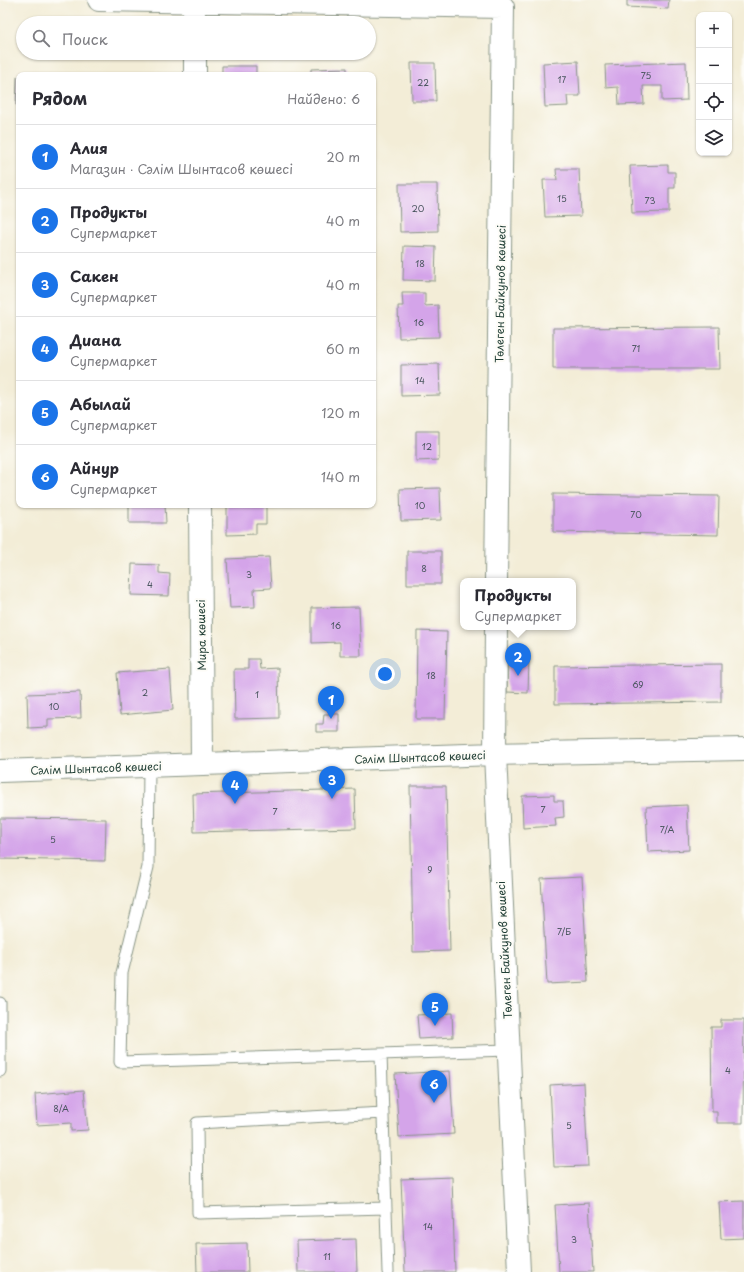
<!DOCTYPE html>
<html lang="ru">
<meta charset="utf-8">
<style>
body{margin:0;font-family:"Playpen Sans",sans-serif;background:#f7f7f7;color:#2b2b33}
.controls{position:absolute;right:12px;top:12px;display:grid;overflow:hidden;border-radius:8px;box-shadow:0 1px 3px #0004}
.controls button{width:36px;height:36px;display:grid;place-items:center;padding:0;border:0;border-bottom:1px solid #e1e1e2;background:#fff;color:#2b2b33;font:20px sans-serif}
.you{position:absolute;left:385px;top:674px;width:14px;height:14px;margin:-10px;border:3px solid #fff;border-radius:50%;background:#1a73e8;box-shadow:0 0 0 6px #1a73e833}
.badge{display:grid;place-items:center;width:26px;height:26px;border-radius:50%;background:#1a73e8;color:#fff;font-size:13px;font-weight:700}
.pin{position:absolute;translate:-50% -33px;filter:drop-shadow(0 1px 2px #0008)}
.pin::after{content:'';position:absolute;top:21px;width:14px;height:12px;background:inherit;clip-path:polygon(0 0,100% 0,50% 100%)}
.popup{position:absolute;left:460px;top:578px;width:116px;height:52px;box-sizing:border-box;display:grid;place-content:center;border-radius:8px;background:#fff;filter:drop-shadow(0 1px 3px #0005);font-size:13px;white-space:nowrap;color:#7c7c81}
.popup b{font-size:15px;color:#2b2b33}
.popup::after{content:'';position:absolute;left:50%;top:100%;margin-left:-8px;border:8px solid transparent;border-top-color:#fff}
.list{margin:0;padding:0;list-style:none}
h2{display:flex;justify-content:space-between;align-items:center;height:52px;margin:0;padding:0 16px;font-size:17px}
h2 small{font-size:13px;font-weight:400;color:#7c7c81}
.list li{display:grid;grid-template-columns:26px 1fr auto;gap:12px;align-items:center;box-sizing:border-box;height:64px;padding:0 16px;border-top:1px solid #e1e1e2}
.list b{display:block;font-size:15px;white-space:nowrap}
.list p{margin:0;font-size:13px;white-space:nowrap;color:#7c7c81}
.list em{font-size:13px;font-style:normal;color:#7c7c81}
.icon{flex:none;width:22px;height:22px;fill:none;stroke:currentColor;stroke-width:2;stroke-linecap:round;stroke-linejoin:round}
.map{position:relative;flex:none;width:744px;height:1272px;overflow:hidden}
.search{position:absolute;background:#fff;box-shadow:0 1px 3px #0004;left:16px;top:16px;width:360px;height:44px;display:flex;align-items:center;gap:10px;box-sizing:border-box;padding:0 14px;border-radius:22px;color:#7c7c81;font-size:15px}
.panel{position:absolute;background:#fff;box-shadow:0 1px 3px #0004;left:16px;top:72px;width:360px;height:436px;border-radius:8px}
.map>svg:first-child{display:block}
</style>
<div class="map">
<svg width="744" height="1272" viewBox="0 0 744 1272">
<rect width="100%" height="100%" fill="#fdfcf7"/>
<filter id="ink" filterUnits="userSpaceOnUse"><feTurbulence type="fractalNoise" baseFrequency=".025" numOctaves="2"/><feDisplacementMap in="SourceGraphic" scale="8" xChannelSelector="R" yChannelSelector="G"/><feConvolveMatrix kernelMatrix="1 2 1 2 8 2 1 2 1" color-interpolation-filters="sRGB"/></filter>
<filter id="wash" filterUnits="userSpaceOnUse"><feTurbulence type="fractalNoise" baseFrequency=".012" numOctaves="4" result="noise"/><feDisplacementMap in="SourceGraphic" scale="16" xChannelSelector="R" yChannelSelector="G"/><feGaussianBlur stdDeviation="0.9" result="paint"/><feColorMatrix in="noise" values="0 0 0 0 0 0 0 0 0 0 0 0 0 0 0 0 0 1.4 0 .05"/><feComposite in="paint" operator="in"/></filter>
<g filter="url(#wash)">
<rect width="100%" height="100%" fill="#f3edd7"/>
<g id="blocks">
<!-- building -->
<path fill="#d4a4e9" d="M627,0H669L668,9L627,7Z
M578,61L580,96H567L568,106L545,107L543,63Z
M686,62L687,100L662,101V86H643L644,104L619,105L618,87L606,88L605,65Z
M411,63H435L436,101H412Z
M222,66H256V75H222Z
M347,68V75H311V69Z
M17,77H19V105H16Z
M668,165V172H675V188H669V212L632,213L630,166Z
M556,169H579L581,216L545,217L543,180H557Z
M399,184H437L438,231L400,232Z
M404,246L436,247L435,281L403,280Z
M402,293H425V306L438,305L439,337L399,338L398,306H403Z
M719,327L720,369H553V328Z
M439,364L440,395L401,396V365Z
M416,431H439V460L416,461Z
M440,488L441,520L401,521L400,489Z
M553,494L719,496L718,535L553,532Z
M129,505H165L166,523H129Z
M227,505H266V524H256V534L227,535Z
M407,551H441V584H407Z
M269,557L271,588L254,589L255,607L230,608L227,559Z
M132,564L159,565V573L170,574L169,596L131,595Z
M359,607L361,656H340V642L312,643V608Z
M417,631L447,632L445,719H416Z
M248,659H259L260,669L278,668L279,718L235,719L234,669H248Z
M508,660H529L528,693L507,692Z
M721,664V702L555,704V666Z
M170,669L173,710L120,715L117,673Z
M80,692L81,718L48,719V727L28,728L27,694Z
M324,714H339V732H316V724H323Z
M410,786H446L450,951L413,952Z
M355,789L356,828L194,832L193,794Z
M554,795V801H563L564,817L555,818L556,826L523,828L522,796Z
M687,805L689,850L648,852L646,807Z
M0,818L106,819L105,861L0,859Z
M582,877L588,982L547,984L541,879Z
M452,1013L453,1037L419,1039L417,1015Z
M721,1020H744L743,1123H717V1112H712L711,1027H721Z
M450,1071L454,1134L399,1137L395,1074Z
M584,1083L588,1166L554,1167L550,1085Z
M84,1090L88,1130L71,1131V1123L37,1125L35,1094Z
M452,1177L455,1272H405L401,1179Z
M744,1201V1238L721,1239L719,1202Z
M589,1203L593,1272H559L555,1205Z
M356,1239L357,1272H298L297,1241Z
M247,1243L248,1272H197L196,1244Z"/>
</g>
</g>
<g filter="url(#ink)">
<use href="#blocks" fill-opacity="0" stroke="#899586" stroke-width="1"/>
<g fill="none" stroke-linecap="round" stroke-linejoin="round">
<!-- lane casing -->
<g stroke="#899586" stroke-width="13">
<path id="lane" d="M149,766L148,867L122,973L120,1062L509,1050
M0,1003V1071
M381,1054L388,1272
M383,1113L197,1123L198,1213L386,1208"/>
</g>
<!-- street casing -->
<g stroke="#899586" stroke-width="24">
<path id="street" d="M99,0L503,7L496,581
M194,2V23
M195,53V75
M200,505L202,764
M496,627L495,754L519,1272
M0,771L495,754L744,749"/>
</g>
<!-- lane -->
<use href="#lane" stroke="#fff" stroke-width="11"/>
<!-- street -->
<use href="#street" stroke="#fff" stroke-width="22"/>
</g>
</g>
<g text-anchor="middle" dominant-baseline="central" stroke-width="4" stroke-linejoin="round" paint-order="stroke">
<!-- number labels -->
<g font-size="9" fill="#4c5761">
<text x="646" y="75">75</text>
<text x="562" y="79">17</text>
<text x="423" y="82">22</text>
<text x="562" y="198">15</text>
<text x="650" y="200">73</text>
<text x="418" y="208">20</text>
<text x="420" y="263">18</text>
<text x="419" y="322">16</text>
<text x="636" y="348">71</text>
<text x="420" y="380">14</text>
<text x="427" y="446">12</text>
<text x="420" y="505">10</text>
<text x="636" y="514">70</text>
<text x="424" y="568">8</text>
<text x="249" y="574">3</text>
<text x="150" y="584">4</text>
<text x="336" y="625">16</text>
<text x="431" y="675">18</text>
<text x="638" y="684">69</text>
<text x="145" y="692">2</text>
<text x="257" y="694">1</text>
<text x="54" y="706">10</text>
<text x="543" y="809">7</text>
<text x="275" y="811">7</text>
<text x="667" y="829">7/А</text>
<text x="53" y="839">5</text>
<text x="430" y="869">9</text>
<text x="564" y="931">7/Б</text>
<text x="728" y="1070">4</text>
<text x="61" y="1108">8/А</text>
<text x="569" y="1125">5</text>
<text x="428" y="1226">14</text>
<text x="574" y="1239">3</text>
<text x="327" y="1256">11</text>
</g>
<!-- street labels -->
<g font-size="11" fill="#1f3d34" stroke="#fdfcf7">
<text transform="translate(500 294) rotate(-89)">Төлеген Байкунов көшесі</text>
<text transform="translate(201 635) rotate(-91)">Мира көшесі</text>
<text transform="translate(420 757) rotate(-2)">Сәлім Шынтасов көшесі</text>
<text transform="translate(96 768) rotate(-2)">Сәлім Шынтасов көшесі</text>
<text transform="translate(504 950) rotate(-93)">Төлеген Байкунов көшесі</text>
</g>
</g>
</svg>
<div class="controls">
<button>+</button>
<button>−</button>
<button><svg class="icon" aria-label="locate" viewBox="0 0 24 24"><circle cx="12" cy="12" r="6"/><path d="M12 2v4M12 18v4M2 12h4M18 12h4"/></svg></button>
<button><svg class="icon" aria-label="layers" viewBox="0 0 24 24"><path d="M12 4l9 5-9 5-9-5zM3 14l9 5 9-5"/></svg></button>
</div>
<div class="you"></div>
<div class="pin badge" style="left:331px;top:719px">1</div>
<div class="pin badge" style="left:518px;top:676px">2</div>
<div class="popup"><b>Продукты</b>Супермаркет</div>
<div class="pin badge" style="left:332px;top:799px">3</div>
<div class="pin badge" style="left:235px;top:804px">4</div>
<div class="pin badge" style="left:435px;top:1026px">5</div>
<div class="pin badge" style="left:434px;top:1103px">6</div>
<div class="search"><svg class="icon" aria-label="search" viewBox="0 0 24 24"><circle cx="10" cy="10" r="6"/><path d="M15 15l6 6"/></svg>Поиск</div>
<section class="panel">
<h2>Рядом<small>Найдено: 6</small></h2>
<ul class="list">
<li><span class="badge">1</span><div><b>Алия</b><p>Магазин · Сәлім Шынтасов көшесі</p></div><em>20 m</em></li>
<li><span class="badge">2</span><div><b>Продукты</b><p>Супермаркет</p></div><em>40 m</em></li>
<li><span class="badge">3</span><div><b>Сакен</b><p>Супермаркет</p></div><em>40 m</em></li>
<li><span class="badge">4</span><div><b>Диана</b><p>Супермаркет</p></div><em>60 m</em></li>
<li><span class="badge">5</span><div><b>Абылай</b><p>Супермаркет</p></div><em>120 m</em></li>
<li><span class="badge">6</span><div><b>Айнур</b><p>Супермаркет</p></div><em>140 m</em></li>
</ul>
</section>
</div>
